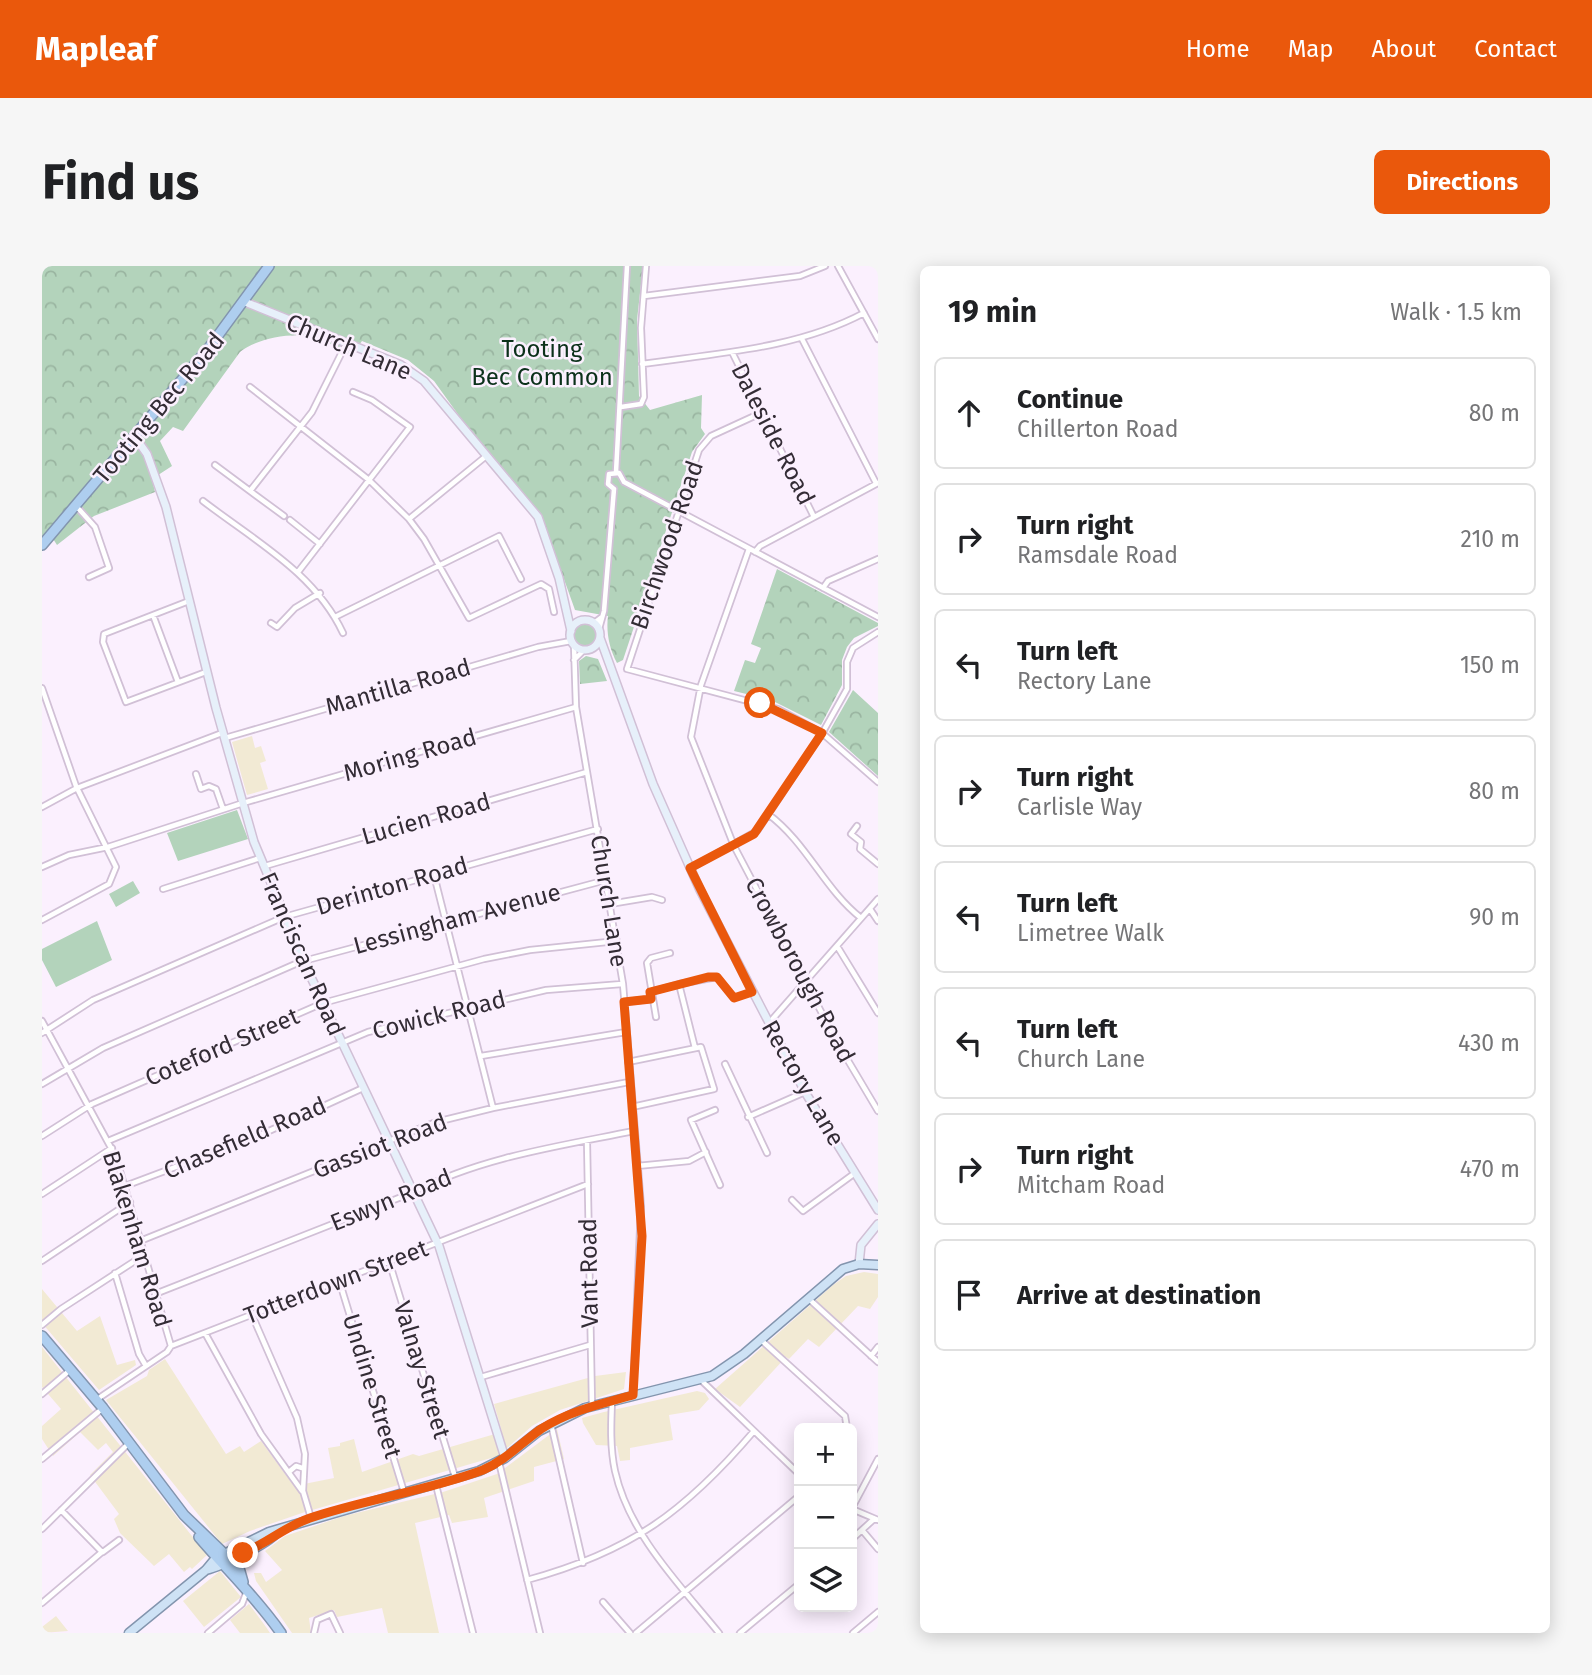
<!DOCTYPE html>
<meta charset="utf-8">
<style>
body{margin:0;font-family:"Fira Sans",sans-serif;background:#f6f6f6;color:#202124}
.controls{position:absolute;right:21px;bottom:21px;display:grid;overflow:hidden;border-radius:10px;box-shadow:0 4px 18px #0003}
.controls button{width:63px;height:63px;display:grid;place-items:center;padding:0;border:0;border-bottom:2px solid #e0e0e0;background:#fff;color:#202124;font:35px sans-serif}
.stop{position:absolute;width:21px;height:21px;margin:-16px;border:5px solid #ea580c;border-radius:50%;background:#fff}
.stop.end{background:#ea580c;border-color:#fff;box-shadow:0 2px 7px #0008}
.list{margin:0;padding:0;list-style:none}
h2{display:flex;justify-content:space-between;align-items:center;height:91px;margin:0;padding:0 28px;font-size:30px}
h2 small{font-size:23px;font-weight:400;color:#757577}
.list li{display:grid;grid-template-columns:46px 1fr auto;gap:21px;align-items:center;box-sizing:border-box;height:112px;margin:0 14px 14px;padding:0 14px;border:2px solid #e0e0e0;border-radius:10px}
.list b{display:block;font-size:26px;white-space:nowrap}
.list p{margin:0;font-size:23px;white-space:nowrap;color:#757577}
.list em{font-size:23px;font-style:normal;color:#757577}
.icon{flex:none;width:38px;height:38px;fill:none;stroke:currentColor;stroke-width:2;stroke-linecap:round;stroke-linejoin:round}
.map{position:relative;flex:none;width:836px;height:1367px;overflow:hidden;border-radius:10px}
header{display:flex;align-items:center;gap:42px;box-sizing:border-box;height:98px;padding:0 35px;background:#ea580c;color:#fff}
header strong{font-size:33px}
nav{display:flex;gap:38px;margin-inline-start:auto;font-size:24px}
.intro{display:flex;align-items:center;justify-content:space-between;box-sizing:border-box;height:168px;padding:0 42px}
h1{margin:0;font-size:49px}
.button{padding:18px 32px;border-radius:10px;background:#ea580c;color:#fff;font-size:24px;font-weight:700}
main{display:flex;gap:42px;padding:0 42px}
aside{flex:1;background:#fff;border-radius:10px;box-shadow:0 4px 18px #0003}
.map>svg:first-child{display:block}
</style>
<header>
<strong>Mapleaf</strong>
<nav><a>Home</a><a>Map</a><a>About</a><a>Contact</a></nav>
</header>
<div class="intro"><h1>Find us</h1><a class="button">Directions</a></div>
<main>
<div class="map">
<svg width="836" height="1367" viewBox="0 0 836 1367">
<defs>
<pattern id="park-crowns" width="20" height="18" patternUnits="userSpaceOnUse" patternTransform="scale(1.75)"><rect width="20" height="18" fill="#b3d3bb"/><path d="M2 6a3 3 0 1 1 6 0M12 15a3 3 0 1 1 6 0" fill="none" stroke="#9ab5a1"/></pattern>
</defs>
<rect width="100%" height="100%" fill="#fbf0fe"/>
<!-- commercial -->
<path fill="#f2ead4" d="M210,470L213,482L219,480L224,495L218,497L226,523L205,529L190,476Z
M822,1006L836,1008V1031L828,1043L816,1040L777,1081L766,1073L747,1093L744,1091L698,1141L673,1123L791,1019L804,1010Z
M0,1023L35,1065L58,1050L75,1099L93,1094L94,1099L57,1124L0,1057Z
M0,1081L165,1289L150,1303L148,1301L142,1306L127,1288L112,1300L78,1267L72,1253L77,1248L48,1209L71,1186L64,1177L56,1184L38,1166L11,1190L0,1173V1160L19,1143L0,1121Z
M123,1093L184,1188L198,1180L202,1186L219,1175L252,1220L292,1212L286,1182L298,1180V1177L312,1173L320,1206L371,1188L377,1190L460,1166L452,1138L553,1110L584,1106L582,1123L518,1144L490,1160L456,1190L260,1247L208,1265L180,1278L64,1134L105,1110L107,1104Z
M655,1125L663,1127L667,1133L657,1144L627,1149L631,1174L588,1182V1194L578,1195L575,1180L554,1179L541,1157L540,1152L562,1146Z
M515,1163L522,1193L492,1201V1215L442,1232L446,1251L410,1257L407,1249L373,1257L397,1367H346L340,1342L295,1351L292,1344L267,1352L269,1367H250L214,1315L212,1307H219L224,1316L240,1304L223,1285L243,1270L302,1250L401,1226L455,1208Z
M178,1305L199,1331L162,1361L141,1335Z
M207,1338L224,1361L228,1367H198L188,1354Z
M14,1350L26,1365L0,1367V1361Z"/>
<!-- green -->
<path fill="#b3d3bb" d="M531 369a12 12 0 1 1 24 0a12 12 0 1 1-24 0Z
M195,544L206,573L136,595L125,567Z
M91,615L98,627L74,641L67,628Z
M55,655L70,694L14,721L0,694V683Z"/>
<!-- park -->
<path fill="url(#park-crowns)" d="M0,0H601L595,54L597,130L608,144L660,129L659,162L663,168L650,186L581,394L575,397C567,382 564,366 566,350L533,344L499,249L428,165L392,115L366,94L320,75L309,90C301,87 297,84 291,80C271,61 217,70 198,86L141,165L131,161L118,175L130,200L110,213L113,226L52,250L15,279L6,265L0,272Z
M735,303L836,357V360L812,372L805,381L800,394V419L779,459L729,434L692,425L703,394L713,397L719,382L709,378Z
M544,390L556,393L565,415L538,418L537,395Z
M811,424L836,447V510L787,466Z"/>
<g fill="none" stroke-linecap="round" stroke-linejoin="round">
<!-- street casing -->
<g stroke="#d1c0d6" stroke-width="8">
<path id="street" d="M796,0L836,73
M602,30L758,10L783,0
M760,73L834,217
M690,86L772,251
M600,98C675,87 754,83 822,47
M208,121L327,214L367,253
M579,141L599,138L602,131L599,62L604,0
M719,147L669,170L657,184L585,403L736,443L780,467L836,516
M443,191L367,253L382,273L427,352L499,318L507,323L512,346
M173,199L208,225
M574,206L585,0
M582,216L836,351
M572,223L566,218L567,208L577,207L582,216
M161,235C213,275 273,307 301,367
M35,241L53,261L67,302L47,311
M242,250L208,225L270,146L304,78
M248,254L278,278
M707,283L659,419L649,471L692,580L795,776L836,845
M713,286L718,280L836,217
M256,306L368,161L330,134L311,126
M781,322L786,315L836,293
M147,335L62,368L61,376L84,436L164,406
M111,349L136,416
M295,350L457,270L479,313
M229,357L235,361L253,342L278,327
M552,357L560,351
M557,363L562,345L572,223
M532,379L534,441L581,718L599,940L591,1129
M532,394L542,384
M0,422L34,520L74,601L67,618L0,654
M183,472L496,381L529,375
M154,508L159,523L167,520L174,523L181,543
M0,541L35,522L180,467
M726,548C765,577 782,623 819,652
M815,560L809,568L819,576L818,583L836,598
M223,600L545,506
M0,601L27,589L66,581L201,537L534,441
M649,602L715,565L782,464L805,423V396L811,382L836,366
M392,609L451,842
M121,623L218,592
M568,638L610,631L620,634
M828,643L836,655
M795,680L836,747
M637,718L675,711L692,732L710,726
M609,726L637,718L653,782
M582,736L609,733
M614,751L605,697L609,692L628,687
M0,755L74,891L129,1080
M727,757L836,633
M0,767L51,734L242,651L556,563
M439,790L584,766
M586,796L659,781L672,823L590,841
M683,798L725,887
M0,818L61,782L258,696L564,614
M673,844L649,854L678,919
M706,851L763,826
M0,870L50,838L281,737L442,693L488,684L575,675
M66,875L326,766L504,724L580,718
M545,875L550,1139
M595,900L647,895L664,886
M83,920L216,870L321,822
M0,928L70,882
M750,934L761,945L813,907
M98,975L394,856L451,842L587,816
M0,995L88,936
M347,995L413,1211
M73,1007L97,1088L104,1100
M297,1014L362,1226
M113,1028L372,926C440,891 518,880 592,865
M767,1033L836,1096
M210,1049L255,1152L263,1188L261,1225L269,1252
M0,1059L19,1043L102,989
M163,1067L219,1168L260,1225
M719,1074L803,1150L805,1162
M829,1090L836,1081
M439,1111L548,1079
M659,1114L757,1208
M0,1128L28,1104
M54,1134L125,1086L129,1080L546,918
M570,1135C569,1158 568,1182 573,1205C587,1268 638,1319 677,1367
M509,1158L541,1297
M0,1193L61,1142
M457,1196L498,1367
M248,1205L254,1200L260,1202
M394,1219L431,1367
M810,1242L836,1193
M810,1243L836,1254
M0,1263L87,1177
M820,1264L836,1283
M810,1273L832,1253
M61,1286L77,1274
M485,1314C588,1286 643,1246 712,1165
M561,1336L588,1367
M0,1337L60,1286L19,1244
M166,1367L200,1338L205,1325
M272,1367L275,1354L289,1348L298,1367
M594,1367L757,1230
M698,1367L757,1318
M811,1367L836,1346"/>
</g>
<!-- secondary casing -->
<g stroke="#d1c0d6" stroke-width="10">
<path id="secondary" d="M203,36L359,99L382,115L496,251L517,312L529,365
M93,171L105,188L124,241L174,442L212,576L266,705L397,980L463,1192
M528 369a15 15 0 1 1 30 0a15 15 0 1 1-30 0Z
M558,372L611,518L658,624L763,826L836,944
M817,998L819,979L836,958"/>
</g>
<!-- primary casing -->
<g stroke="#8395ae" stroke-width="11">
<path id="primary" d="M164,1304C179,1300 228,1277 235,1266
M87,1367L164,1304L174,1292L227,1266L437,1205L463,1192L497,1165L543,1142L670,1110L702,1088L801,1003L817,998L836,999"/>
</g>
<!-- highway casing -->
<g stroke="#8395ae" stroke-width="12">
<path id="highway" d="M0,279L166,83L227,0
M0,1070L61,1142L142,1249L197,1302L201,1316
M157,1271C185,1304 214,1331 239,1367"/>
</g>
<!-- street -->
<use href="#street" stroke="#fff" stroke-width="4.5"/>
<!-- secondary -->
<use href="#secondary" stroke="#e7f0fa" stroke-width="7"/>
<!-- primary -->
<use href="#primary" stroke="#cee2f5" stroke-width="8"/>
<!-- highway -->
<use href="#highway" stroke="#aeceef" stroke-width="9"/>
</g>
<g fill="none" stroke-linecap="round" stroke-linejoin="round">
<!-- route -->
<path stroke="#ea580c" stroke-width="9" d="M201,1287C226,1277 242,1261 268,1252C324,1233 385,1225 441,1204C464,1194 479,1177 499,1163C527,1145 559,1138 591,1129L600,970L582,736L609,733L608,726L666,711H675L692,732L710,726L648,602L712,568L780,467L718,437"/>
</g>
<g text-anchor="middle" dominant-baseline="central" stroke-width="5" stroke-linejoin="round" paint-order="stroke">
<!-- street labels -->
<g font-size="24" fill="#332c35" stroke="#fbf0fe">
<text transform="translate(307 81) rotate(23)">Church Lane</text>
<text transform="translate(117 142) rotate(-50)">Tooting Bec Road</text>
<text transform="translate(731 168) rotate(63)">Daleside Road</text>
<text transform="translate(625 279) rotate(-71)">Birchwood Road</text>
<text transform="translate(356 421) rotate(-16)">Mantilla Road</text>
<text transform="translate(368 489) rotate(-16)">Moring Road</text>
<text transform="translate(384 553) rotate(-16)">Lucien Road</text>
<text transform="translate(350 620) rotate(-16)">Derinton Road</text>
<text transform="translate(567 635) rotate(81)">Church Lane</text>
<text transform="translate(415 653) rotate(-15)">Lessingham Avenue</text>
<text transform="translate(260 688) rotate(66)">Franciscan Road</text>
<text transform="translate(758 704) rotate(62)">Crowborough Road</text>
<text transform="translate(397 749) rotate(-14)">Cowick Road</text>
<text transform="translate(180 781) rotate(-23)">Coteford Street</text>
<text transform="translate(761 817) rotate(60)">Rectory Lane</text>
<text transform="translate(203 872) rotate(-23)">Chasefield Road</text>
<text transform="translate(338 880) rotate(-21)">Gassiot Road</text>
<text transform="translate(349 934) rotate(-22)">Eswyn Road</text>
<text transform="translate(95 973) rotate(73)">Blakenham Road</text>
<text transform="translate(547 1007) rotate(-91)">Vant Road</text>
<text transform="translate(294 1016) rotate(-21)">Totterdown Street</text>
<text transform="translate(380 1104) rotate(73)">Valnay Street</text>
<text transform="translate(330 1120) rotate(73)">Undine Street</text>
</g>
<!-- park labels -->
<g font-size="24" fill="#0b311a" stroke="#fbf0fe">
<text x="500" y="83">Tooting<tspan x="500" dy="28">Bec Common</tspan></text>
</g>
</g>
</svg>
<div class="controls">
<button>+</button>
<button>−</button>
<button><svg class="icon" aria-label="layers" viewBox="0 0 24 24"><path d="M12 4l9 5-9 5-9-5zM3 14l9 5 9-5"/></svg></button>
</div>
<div class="stop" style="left:718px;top:437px"></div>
<div class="stop end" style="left:201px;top:1287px"></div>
</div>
<aside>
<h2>19 min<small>Walk · 1.5 km</small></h2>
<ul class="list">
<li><svg class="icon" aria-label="ahead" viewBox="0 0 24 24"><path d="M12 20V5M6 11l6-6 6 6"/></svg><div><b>Continue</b><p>Chillerton Road</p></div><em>80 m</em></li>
<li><svg class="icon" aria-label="right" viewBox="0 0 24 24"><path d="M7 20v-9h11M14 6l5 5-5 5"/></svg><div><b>Turn right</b><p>Ramsdale Road</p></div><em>210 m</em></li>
<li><svg class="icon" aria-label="left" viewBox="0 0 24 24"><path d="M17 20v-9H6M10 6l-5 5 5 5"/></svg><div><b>Turn left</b><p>Rectory Lane</p></div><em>150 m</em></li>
<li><svg class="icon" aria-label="right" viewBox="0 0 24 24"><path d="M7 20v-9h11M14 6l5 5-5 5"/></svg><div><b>Turn right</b><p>Carlisle Way</p></div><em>80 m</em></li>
<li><svg class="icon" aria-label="left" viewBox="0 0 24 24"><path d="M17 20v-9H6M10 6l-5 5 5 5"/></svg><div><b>Turn left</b><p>Limetree Walk</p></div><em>90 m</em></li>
<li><svg class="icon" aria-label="left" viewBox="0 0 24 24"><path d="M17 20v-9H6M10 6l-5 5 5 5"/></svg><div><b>Turn left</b><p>Church Lane</p></div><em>430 m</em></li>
<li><svg class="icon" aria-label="right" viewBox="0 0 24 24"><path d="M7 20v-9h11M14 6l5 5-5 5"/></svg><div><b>Turn right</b><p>Mitcham Road</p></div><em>470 m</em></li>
<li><svg class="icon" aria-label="arrive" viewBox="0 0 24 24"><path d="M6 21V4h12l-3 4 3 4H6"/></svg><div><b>Arrive at destination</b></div></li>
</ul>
</aside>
</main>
